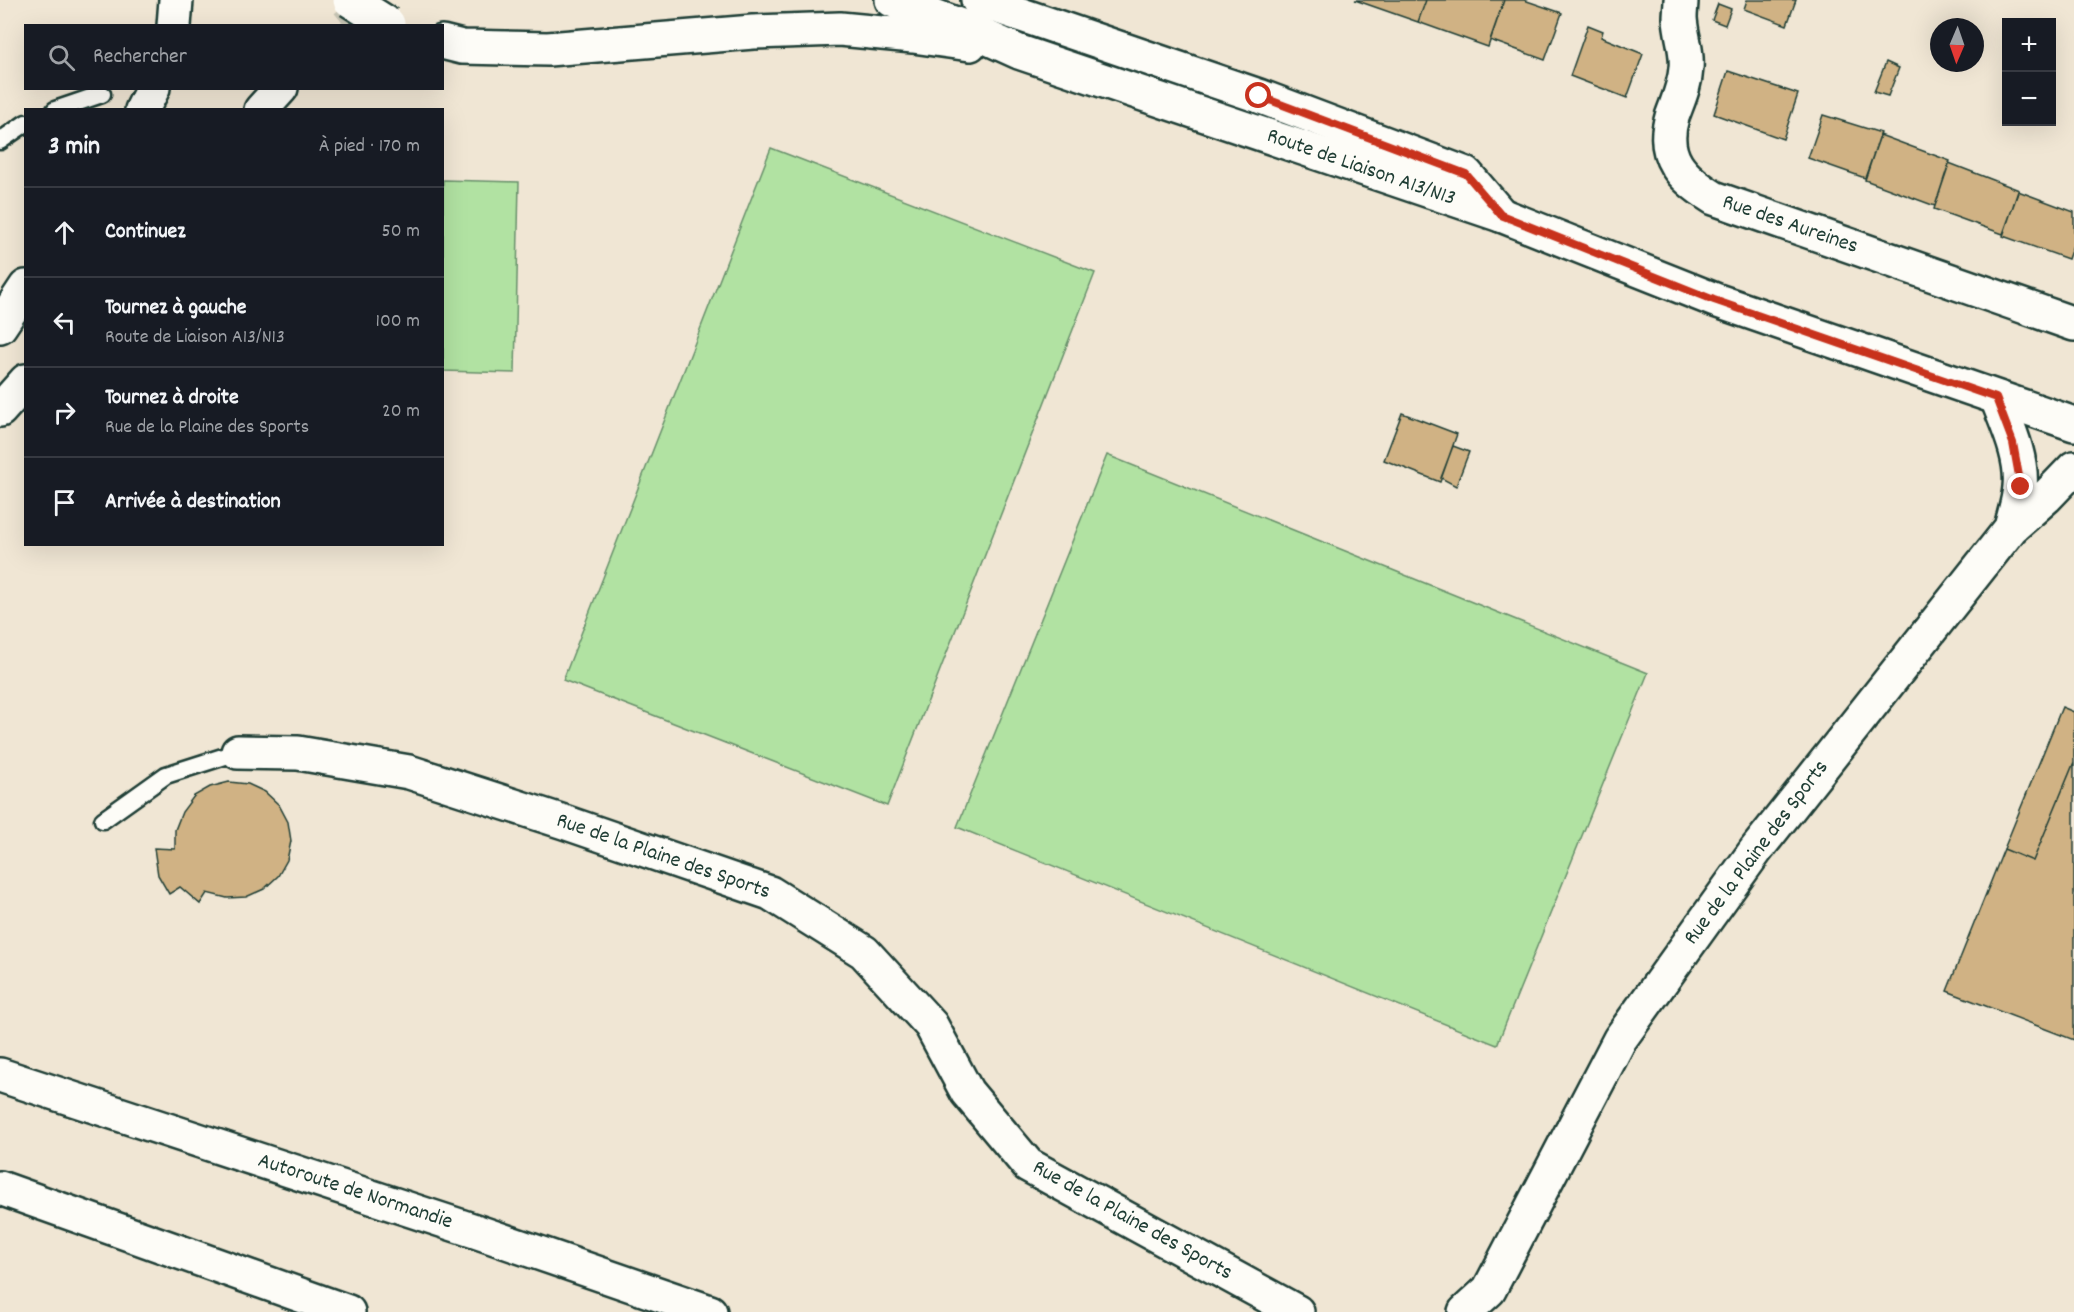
<!DOCTYPE html>
<html lang="fr">
<meta charset="utf-8">
<style>
body{margin:0;font-family:Dekko,sans-serif;background:#242831;color:#f1f3f6}
.controls{position:absolute;right:18px;top:18px;display:grid;overflow:hidden;border-radius:0px;box-shadow:0 6px 24px #0002}
.controls button{width:54px;height:54px;display:grid;place-items:center;padding:0;border:0;border-bottom:2px solid #363941;background:#171b24;color:#f1f3f6;font:30px sans-serif}
.compass{position:absolute;left:1930px;top:18px;width:54px;height:54px;border-radius:50%;background:#171b24;box-shadow:0 6px 24px #0002;rotate:182deg}
.stop{position:absolute;width:18px;height:18px;margin:-14px;border:4px solid #c8321e;border-radius:50%;background:#fff}
.stop.end{background:#c8321e;border-color:#fff;box-shadow:0 2px 6px #0008}
.list{margin:0;padding:0;list-style:none}
h2{display:flex;justify-content:space-between;align-items:center;height:78px;margin:0;padding:0 24px;font-size:26px}
h2 small{font-size:20px;font-weight:400;color:#9ea1a6}
.list li{display:grid;grid-template-columns:39px 1fr auto;gap:18px;align-items:center;box-sizing:border-box;height:90px;padding:0 24px;border-top:2px solid #363941}
.list b{display:block;font-size:22px;white-space:nowrap}
.list p{margin:0;font-size:20px;white-space:nowrap;color:#9ea1a6}
.list em{font-size:20px;font-style:normal;color:#9ea1a6}
.icon{flex:none;width:33px;height:33px;fill:none;stroke:currentColor;stroke-width:2;stroke-linecap:round;stroke-linejoin:round}
.map{position:relative;flex:none;width:2074px;height:1312px;overflow:hidden}
.search{position:absolute;background:#171b24;box-shadow:0 6px 24px #0002;left:24px;top:24px;width:420px;height:66px;display:flex;align-items:center;gap:15px;box-sizing:border-box;padding:0 21px;border-radius:0px;color:#9ea1a6;font-size:22px}
.panel{position:absolute;background:#171b24;box-shadow:0 6px 24px #0002;left:24px;top:108px;width:420px;height:438px;border-radius:0px}
.map>svg:first-child{display:block}
</style>
<div class="map">
<svg width="2074" height="1312" viewBox="0 0 2074 1312">
<rect width="100%" height="100%" fill="#f0e6d4"/>
<filter id="ink" filterUnits="userSpaceOnUse"><feTurbulence type="fractalNoise" baseFrequency=".0167" numOctaves="2"/><feDisplacementMap in="SourceGraphic" scale="12" xChannelSelector="R" yChannelSelector="G"/><feConvolveMatrix kernelMatrix="1 2 1 2 8 2 1 2 1" color-interpolation-filters="sRGB"/></filter>
<g filter="url(#ink)">
<!-- green -->
<path fill="#b1e2a2" stroke="#68906b" stroke-width="1.5" d="M771,148L1095,273L887,806L563,680Z
M443,180L519,182L515,373L443,371Z
M1107,455L1648,673L1497,1045L957,827Z"/>
<!-- building -->
<path fill="#d0b284" stroke="#1f3d34" stroke-width="1.5" d="M1355,0H1426L1418,22Z
M1426,0H1504L1488,47L1418,22Z
M1504,0H1524L1562,13L1545,60L1490,40Z
M1747,0H1796L1787,25L1744,9Z
M1718,4L1731,9L1725,25L1712,20Z
M1588,25L1603,31L1601,37L1643,54L1627,98L1570,76Z
M1886,62L1899,68L1888,96L1874,92Z
M1728,71L1798,94L1783,139L1714,114Z
M1823,115L1881,133L1865,178L1808,158Z
M1880,135L1950,161L1935,206L1865,180Z
M1949,163L2019,190L2003,234L1934,209Z
M2018,191L2074,212V242L2068,259L2003,236Z
M1402,413L1457,434L1440,482L1384,460Z
M1453,446L1469,452L1456,486L1441,478Z
M2062,707L2074,712V762L2033,861L2004,849Z
M2074,762V1040L1947,991L2004,849L2033,861Z
M229,782L248,784L265,792L279,805L288,822L291,841L287,860L278,876L264,889L246,897L227,898L207,893L200,904L180,887L169,894L158,875L154,848L175,849V830L182,812L194,796L210,787Z"/>
<g fill="none" stroke-linecap="round" stroke-linejoin="round">
<!-- motorway-tunnel -->
<path stroke="#c6c4b4" stroke-width="33" stroke-dasharray="33 16" stroke-linecap="butt" d="M345,26L377,0"/>
<!-- service casing -->
<g stroke="#1f3d34" stroke-width="21">
<path id="service" d="M55,110L102,94
M0,141L26,123
M103,820L166,775L238,752"/>
</g>
<!-- minor casing -->
<g stroke="#1f3d34" stroke-width="38">
<path id="minor" d="M1681,0C1681,6 1680,12 1680,18C1681,36 1688,51 1686,68C1685,86 1678,100 1672,117C1660,157 1682,178 1714,198L2074,324
M174,26L176,0
M142,110L153,88
M0,326L26,287
M2011,528L2046,497L2074,468
M238,752L298,753L409,772L564,822L770,893L864,952L931,1025L967,1092L1028,1165L1297,1312
M1465,1312L1489,1290L1620,1039L1756,850L2011,528C2014,515 2019,501 2020,487C2023,457 2007,425 1997,398"/>
</g>
<!-- secondary casing -->
<g stroke="#1f3d34" stroke-width="38">
<path id="secondary" d="M978,0L1259,96L1466,174L1501,215"/>
</g>
<!-- primary casing -->
<g stroke="#1f3d34" stroke-width="38">
<path id="primary" d="M892,0L966,28L1019,52L1501,215L1715,300L2074,424
M442,42L462,47L548,49L753,32L840,29L913,36L970,44"/>
</g>
<!-- motorway casing -->
<g stroke="#1f3d34" stroke-width="38">
<path id="motorway" d="M261,110L281,88
M0,410L26,381
M0,1075L478,1232L710,1312
M0,1188L348,1312"/>
</g>
<!-- service -->
<use href="#service" stroke="#fdfcf7" stroke-width="16"/>
<!-- minor -->
<use href="#minor" stroke="#fdfcf7" stroke-width="33"/>
<!-- secondary -->
<use href="#secondary" stroke="#fdfcf7" stroke-width="33"/>
<!-- primary -->
<use href="#primary" stroke="#fdfcf7" stroke-width="33"/>
<!-- motorway -->
<use href="#motorway" stroke="#fdfcf7" stroke-width="33"/>
<!-- primary-bridge casing -->
<g stroke="#1f3d34" stroke-width="38" stroke-linecap="butt">
<path id="primary-bridge" d="M350,0L388,24"/>
</g>
<!-- primary-bridge -->
<use href="#primary-bridge" stroke="#fdfcf7" stroke-width="33"/>
</g>
</g>
<g fill="none" stroke-linecap="round" stroke-linejoin="round" filter="url(#ink)">
<!-- route -->
<path stroke="#c8321e" stroke-width="8" d="M1259,96L1466,174L1501,215L1714,300L1996,398L2013,443L2021,487"/>
</g>
<g text-anchor="middle" dominant-baseline="central" stroke-width="4.5" stroke-linejoin="round" paint-order="stroke">
<!-- street labels -->
<g font-size="22" fill="#1f3d34" stroke="#fdfcf7">
<text transform="translate(1361 168) rotate(19)">Route de Liaison A13/N13</text>
<text transform="translate(1790 225) rotate(19)">Rue des Aureines</text>
<text transform="translate(1757 853) rotate(-53)">Rue de la Plaine des Sports</text>
<text transform="translate(663 857) rotate(19)">Rue de la Plaine des Sports</text>
<text transform="translate(355 1192) rotate(18)">Autoroute de Normandie</text>
<text transform="translate(1132 1221) rotate(29)">Rue de la Plaine des Sports</text>
</g>
</g>
</svg>
<div class="controls">
<button>+</button>
<button>−</button>
</div>
<svg class="compass" viewBox="-18 -18 36 36"><path d="M0-13l5 13h-10z" fill="#e53935"/><path d="M0 13l5-13h-10z" fill="#9ea1a6"/></svg>
<div class="stop" style="left:1259px;top:96px"></div>
<div class="stop end" style="left:2021px;top:487px"></div>
<div class="search"><svg class="icon" aria-label="search" viewBox="0 0 24 24"><circle cx="10" cy="10" r="6"/><path d="M15 15l6 6"/></svg>Rechercher</div>
<section class="panel">
<h2>3 min<small>À pied · 170 m</small></h2>
<ul class="list">
<li><svg class="icon" aria-label="ahead" viewBox="0 0 24 24"><path d="M12 20V5M6 11l6-6 6 6"/></svg><div><b>Continuez</b></div><em>50 m</em></li>
<li><svg class="icon" aria-label="left" viewBox="0 0 24 24"><path d="M17 20v-9H6M10 6l-5 5 5 5"/></svg><div><b>Tournez à gauche</b><p>Route de Liaison A13/N13</p></div><em>100 m</em></li>
<li><svg class="icon" aria-label="right" viewBox="0 0 24 24"><path d="M7 20v-9h11M14 6l5 5-5 5"/></svg><div><b>Tournez à droite</b><p>Rue de la Plaine des Sports</p></div><em>20 m</em></li>
<li><svg class="icon" aria-label="arrive" viewBox="0 0 24 24"><path d="M6 21V4h12l-3 4 3 4H6"/></svg><div><b>Arrivée à destination</b></div></li>
</ul>
</section>
</div>
